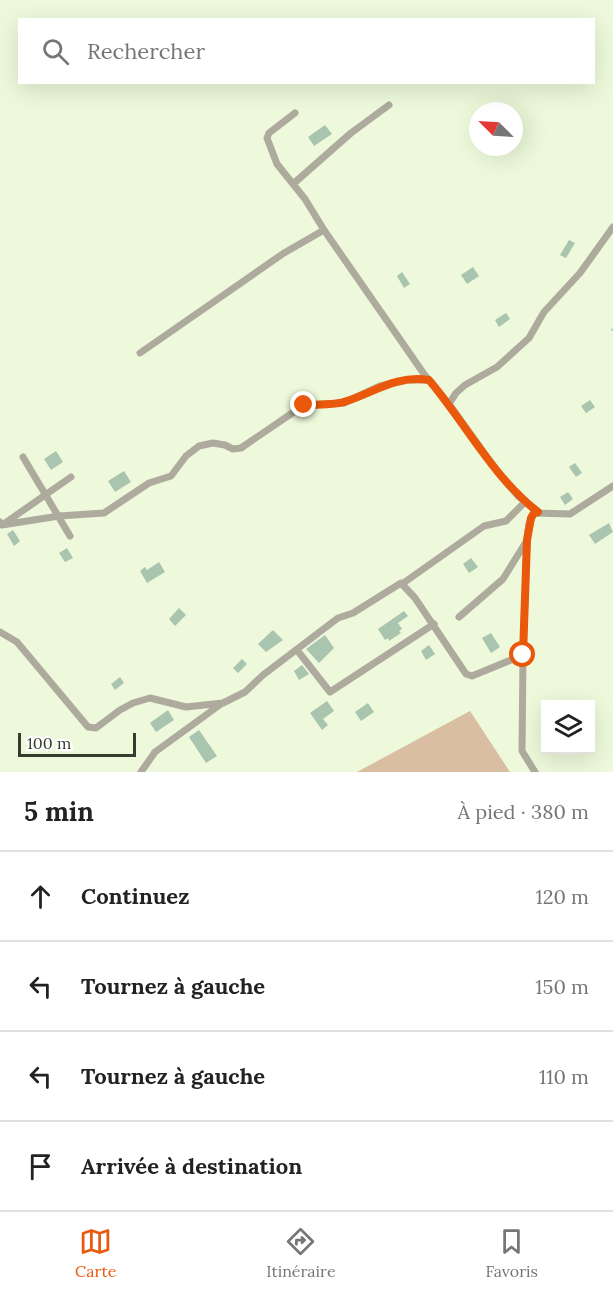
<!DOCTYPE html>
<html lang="fr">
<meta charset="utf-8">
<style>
body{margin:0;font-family:Lora,serif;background:#f6f6f6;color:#222}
.controls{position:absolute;right:18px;bottom:18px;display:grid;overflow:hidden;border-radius:0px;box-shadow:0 6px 24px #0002}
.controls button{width:54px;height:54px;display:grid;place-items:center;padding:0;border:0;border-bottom:2px solid #e0e0e0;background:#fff;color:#222;font:30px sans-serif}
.compass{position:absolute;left:469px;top:102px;width:54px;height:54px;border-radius:50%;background:#fff;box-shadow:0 6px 24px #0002;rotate:294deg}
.scale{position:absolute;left:18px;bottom:15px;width:118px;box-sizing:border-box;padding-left:6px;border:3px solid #373c30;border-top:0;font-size:16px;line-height:21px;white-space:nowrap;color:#373c30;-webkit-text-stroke:4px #fff;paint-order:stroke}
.stop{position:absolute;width:18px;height:18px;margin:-14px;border:4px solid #ea580c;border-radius:50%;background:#fff}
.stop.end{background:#ea580c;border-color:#fff;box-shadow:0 2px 6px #0008}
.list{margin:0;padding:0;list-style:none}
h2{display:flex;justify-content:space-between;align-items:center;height:78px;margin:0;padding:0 24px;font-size:26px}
h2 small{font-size:20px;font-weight:400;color:#767676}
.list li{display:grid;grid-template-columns:39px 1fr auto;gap:18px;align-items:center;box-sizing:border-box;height:90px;padding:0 24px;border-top:2px solid #e0e0e0}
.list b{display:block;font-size:22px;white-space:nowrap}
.list em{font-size:20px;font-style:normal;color:#767676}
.icon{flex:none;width:33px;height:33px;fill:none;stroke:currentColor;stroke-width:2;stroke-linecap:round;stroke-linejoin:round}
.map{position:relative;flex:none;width:613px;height:772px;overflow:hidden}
.search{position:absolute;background:#fff;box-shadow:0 6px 24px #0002;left:18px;right:18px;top:18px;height:66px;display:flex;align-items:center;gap:15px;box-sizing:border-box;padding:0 21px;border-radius:0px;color:#767676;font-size:22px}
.sheet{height:438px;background:#fff}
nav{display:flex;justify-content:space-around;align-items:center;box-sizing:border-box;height:84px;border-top:2px solid #e0e0e0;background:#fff;font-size:16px;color:#767676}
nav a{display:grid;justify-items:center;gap:3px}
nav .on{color:#ea580c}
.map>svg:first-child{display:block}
</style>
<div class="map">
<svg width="613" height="772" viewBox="0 0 613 772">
<rect width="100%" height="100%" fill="#edf9da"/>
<!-- green -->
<path fill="#d9bea1" d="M470,711L510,772H357Z"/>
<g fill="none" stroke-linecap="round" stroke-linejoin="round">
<!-- stream -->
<path stroke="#a0dcce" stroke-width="2" d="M612,330L613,329"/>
</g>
<!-- building -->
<path fill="#a9c4af" d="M325,125L332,134L314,146L308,137Z
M569,240L575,243L566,258L560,255Z
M473,267L479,276L467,284L461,275Z
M402,272L410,284L404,288L397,276Z
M506,313L510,319L499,327L495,320Z
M590,400L595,407L586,413L581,406Z
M56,451L63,462L51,470L44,459Z
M575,463L582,473L576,477L569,467Z
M124,471L131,482L115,492L108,481Z
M568,492L573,499L565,505L560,497Z
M609,523L613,532L595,544L589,535Z
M13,530L20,541L14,546L7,534Z
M67,548L73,558L65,562L59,553Z
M471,558L478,567L469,573L463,564Z
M159,562L165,572L147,583L140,571L145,567L147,570Z
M179,608L186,615L175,626L169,619Z
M404,611L408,616L398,623L402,629L399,631L401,633L389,641L388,638L385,640L378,629Z
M273,630L283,640L266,652L258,644Z
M491,633L500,647L491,653L482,638Z
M325,635L334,648L319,663L306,649Z
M429,645L435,654L426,660L421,651Z
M242,659L247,664L238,673L233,668Z
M302,665L309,674L299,680L294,671Z
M120,677L124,683L115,690L111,684Z
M327,701L334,711L323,719L328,725L322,730L310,713Z
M368,703L374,712L361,721L355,712Z
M168,710L174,720L156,732L150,723Z
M199,730L217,756L206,763L189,737Z"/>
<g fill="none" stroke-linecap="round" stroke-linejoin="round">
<!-- street -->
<path stroke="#aeab9e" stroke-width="7" d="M295,113L269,133L267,138L277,164L305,199L324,230L424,374L449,404L497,471L518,496L538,512
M293,184L351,133L389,105
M140,353L284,253L324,230
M449,404L456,393L465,385L497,367L529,338L544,312L580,273L613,227
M23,457L70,536
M0,522L2,525L59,516L104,513L149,483L171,476L186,456L199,446L213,443L225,445L233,449L241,448L304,405L344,403L380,386L407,380H429
M5,523L71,477
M402,584L484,526L506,521L525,502
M459,617L503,579L526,542
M0,632L17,642L88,727L96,728L120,710L133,703L150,698L186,707L223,703L245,692L263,675L338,618L353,613L401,583L415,598L466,674L472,676L523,655L527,539L529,524L534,513L570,514L613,486
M297,650L330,692L434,624
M523,655L522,751L535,772
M141,772L155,752L221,704"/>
</g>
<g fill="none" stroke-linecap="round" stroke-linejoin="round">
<!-- route -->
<path stroke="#ea580c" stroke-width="8" d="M304,405C317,404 334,406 347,401C375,392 396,375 429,380C466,424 493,477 538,512L534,513L531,518L527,540L523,655"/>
</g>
</svg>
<div class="controls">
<button><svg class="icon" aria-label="layers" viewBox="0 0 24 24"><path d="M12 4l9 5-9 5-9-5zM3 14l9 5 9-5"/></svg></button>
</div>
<svg class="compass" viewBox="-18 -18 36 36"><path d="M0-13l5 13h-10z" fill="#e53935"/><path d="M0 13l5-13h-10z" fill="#767676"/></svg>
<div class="scale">100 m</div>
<div class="stop" style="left:523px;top:655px"></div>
<div class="stop end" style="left:304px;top:405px"></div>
<div class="search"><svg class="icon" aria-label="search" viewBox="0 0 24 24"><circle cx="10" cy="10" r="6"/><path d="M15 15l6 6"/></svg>Rechercher</div>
</div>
<section class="sheet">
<h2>5 min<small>À pied · 380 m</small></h2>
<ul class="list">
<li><svg class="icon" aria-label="ahead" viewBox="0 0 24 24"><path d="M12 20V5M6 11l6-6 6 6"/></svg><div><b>Continuez</b></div><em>120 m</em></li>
<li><svg class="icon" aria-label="left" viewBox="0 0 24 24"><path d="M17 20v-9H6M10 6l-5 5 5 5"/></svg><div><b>Tournez à gauche</b></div><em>150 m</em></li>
<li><svg class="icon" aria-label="left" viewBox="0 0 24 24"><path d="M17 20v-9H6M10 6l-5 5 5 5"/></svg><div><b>Tournez à gauche</b></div><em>110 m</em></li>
<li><svg class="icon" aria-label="arrive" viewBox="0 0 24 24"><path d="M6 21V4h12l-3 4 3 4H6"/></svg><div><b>Arrivée à destination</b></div></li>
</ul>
</section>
<nav>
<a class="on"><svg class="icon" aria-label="map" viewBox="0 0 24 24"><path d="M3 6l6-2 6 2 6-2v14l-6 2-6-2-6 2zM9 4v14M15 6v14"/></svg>Carte</a>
<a><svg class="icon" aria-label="directions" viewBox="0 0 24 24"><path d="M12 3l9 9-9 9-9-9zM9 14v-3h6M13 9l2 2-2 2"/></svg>Itinéraire</a>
<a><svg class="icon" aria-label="saved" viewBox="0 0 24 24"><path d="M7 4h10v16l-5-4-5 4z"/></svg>Favoris</a>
</nav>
